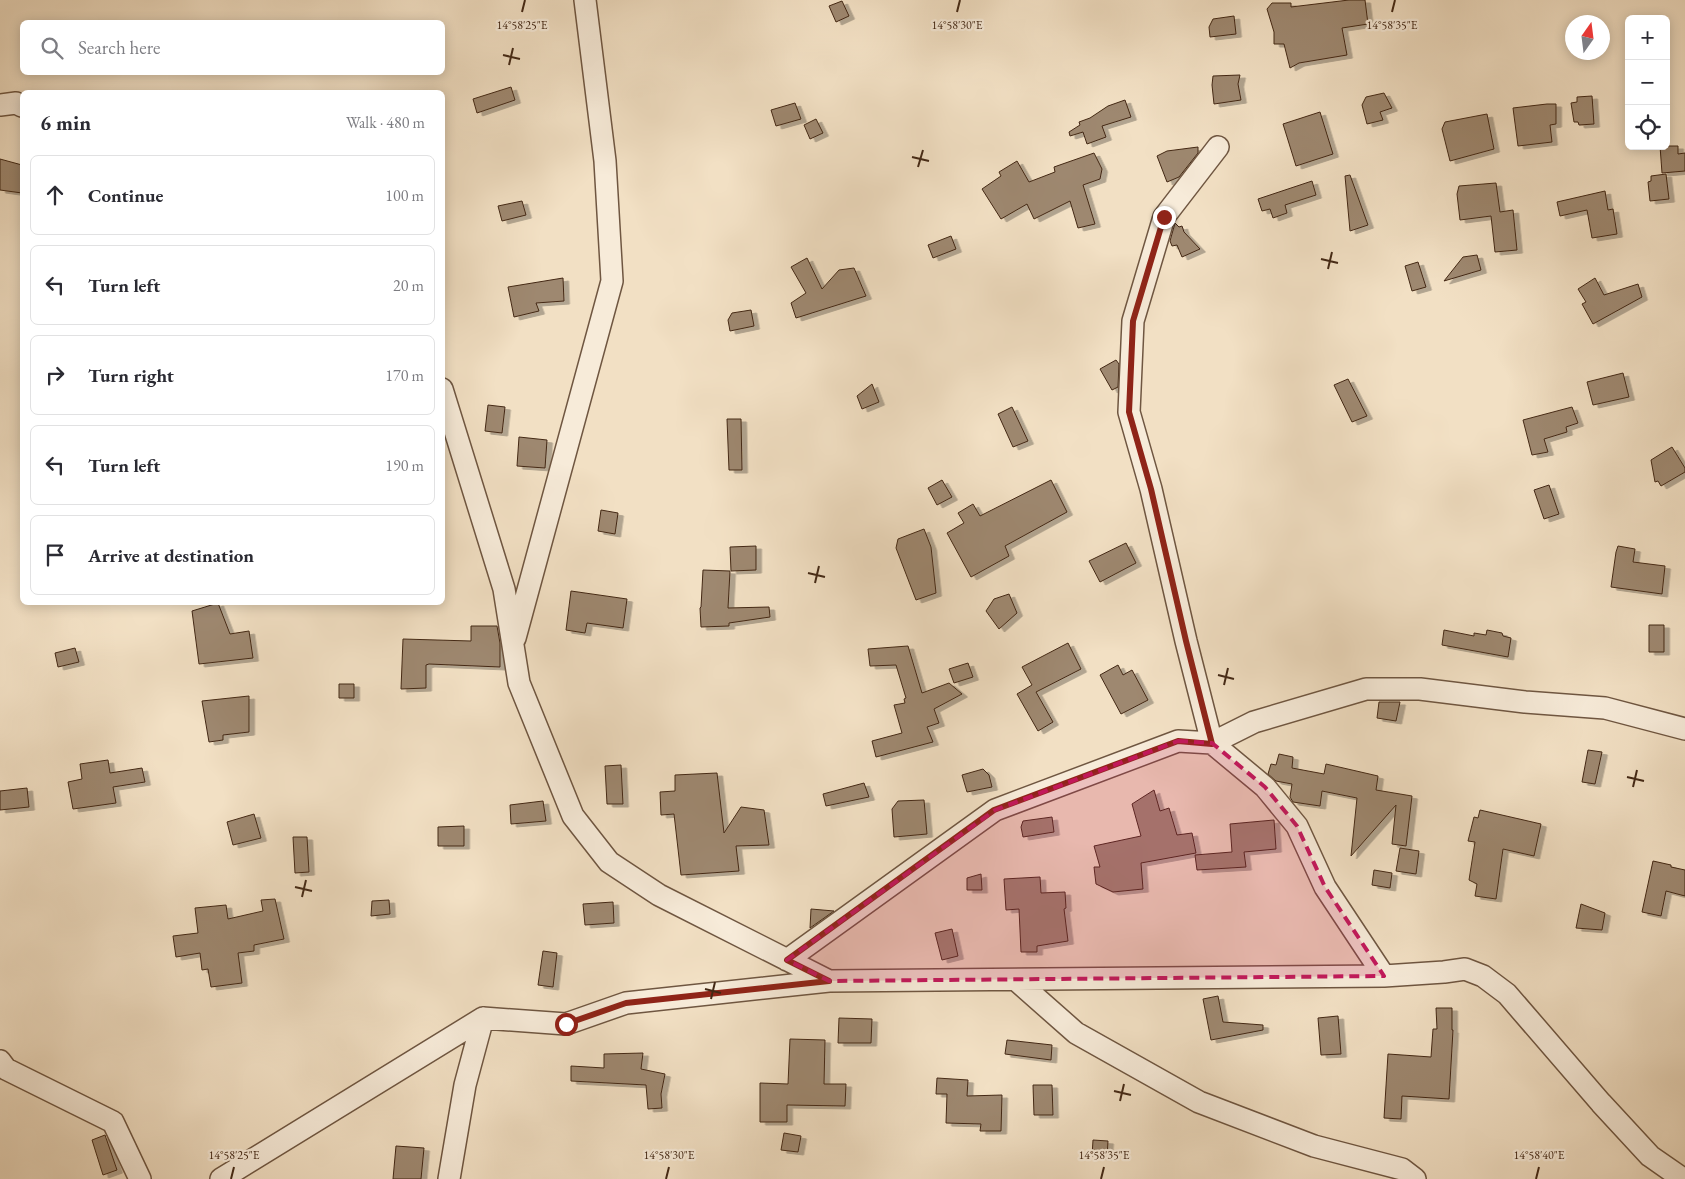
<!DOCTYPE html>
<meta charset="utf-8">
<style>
body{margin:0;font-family:"EB Garamond",serif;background:#f2f2f3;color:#2b2b33}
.controls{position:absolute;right:15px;top:15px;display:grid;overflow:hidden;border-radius:8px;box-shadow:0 2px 12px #0003}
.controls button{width:45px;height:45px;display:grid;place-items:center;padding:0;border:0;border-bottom:1px solid #e1e1e2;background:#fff;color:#2b2b33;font:25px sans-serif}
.compass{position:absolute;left:1565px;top:15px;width:45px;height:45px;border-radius:50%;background:#fff;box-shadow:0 2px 12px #0003;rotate:14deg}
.stop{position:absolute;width:15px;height:15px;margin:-11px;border:4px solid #8f2418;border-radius:50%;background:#fff}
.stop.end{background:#8f2418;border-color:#fff;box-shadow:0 1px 5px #0008}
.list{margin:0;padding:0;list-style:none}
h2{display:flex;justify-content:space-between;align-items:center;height:65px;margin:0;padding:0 20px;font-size:21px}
h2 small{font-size:16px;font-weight:400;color:#7c7c81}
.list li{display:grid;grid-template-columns:32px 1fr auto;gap:15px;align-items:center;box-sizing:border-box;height:80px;margin:0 10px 10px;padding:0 10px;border:1px solid #e1e1e2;border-radius:8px}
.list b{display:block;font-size:19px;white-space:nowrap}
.list em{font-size:16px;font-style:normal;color:#7c7c81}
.icon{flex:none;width:28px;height:28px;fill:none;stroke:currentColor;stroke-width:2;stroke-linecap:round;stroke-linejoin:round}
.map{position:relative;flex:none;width:1685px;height:1179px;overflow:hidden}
.search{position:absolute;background:#fff;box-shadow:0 2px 12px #0003;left:20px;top:20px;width:425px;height:55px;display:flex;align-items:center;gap:12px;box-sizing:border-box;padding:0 18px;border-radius:8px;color:#7c7c81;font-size:19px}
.panel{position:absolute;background:#fff;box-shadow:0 2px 12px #0003;left:20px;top:90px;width:425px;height:515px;border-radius:8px}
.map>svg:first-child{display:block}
</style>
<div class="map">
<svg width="1685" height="1179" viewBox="0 0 1685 1179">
<defs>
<filter id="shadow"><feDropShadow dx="5.5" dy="3" stdDeviation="0" flood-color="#0004"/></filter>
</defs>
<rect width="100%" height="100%" fill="#f2e0c4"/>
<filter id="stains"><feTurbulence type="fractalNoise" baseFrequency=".004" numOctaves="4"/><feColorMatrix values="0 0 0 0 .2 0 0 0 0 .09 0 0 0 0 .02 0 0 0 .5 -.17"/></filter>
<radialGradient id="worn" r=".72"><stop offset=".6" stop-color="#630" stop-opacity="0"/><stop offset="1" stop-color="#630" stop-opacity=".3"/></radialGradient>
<!-- building -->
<path fill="#9e8870" stroke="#432815" filter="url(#shadow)" d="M1349,0H1365L1368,24L1342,28L1347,55L1299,63L1290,68L1284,44H1274V32L1267,9L1272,3H1291V7Z
M842,1L849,16L836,22L829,6Z
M1234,16L1236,34L1210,37L1209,27L1213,19Z
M1240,75L1238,84L1241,100L1214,104L1212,85L1213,76Z
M511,87L515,100L477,113L473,99Z
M1384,93L1392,108L1380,112L1383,120L1367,124L1362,105L1366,97Z
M1592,96L1594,124L1579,125L1578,122H1574L1571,103L1577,102V97Z
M1125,100L1131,117L1102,126L1106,137L1087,144L1083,132L1070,136L1069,132L1080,125L1079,122L1090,118L1108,106Z
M795,103L801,119L776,126L771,110Z
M1547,104H1556V124L1550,125L1552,142L1518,146L1513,108Z
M1320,112L1333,154L1296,166L1283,124Z
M1487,114L1494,149L1450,161L1442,129L1445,122Z
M816,119L823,133L810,139L804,125Z
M1660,146H1678V154L1685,153V171L1662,173Z
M1198,147V153L1179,177L1167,182L1157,156L1167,151Z
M1094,153L1102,169L1100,179L1083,185L1095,224L1078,228L1070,201L1034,219L1027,204L1001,219L982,189L1001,176L999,172L1017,161L1029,182L1055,172L1054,167Z
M0,159L22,165V193L0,190Z
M1666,174L1669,199L1650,201L1648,182L1651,181V176Z
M1350,175L1368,225L1350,231L1345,176Z
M1312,181L1316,195L1285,205L1287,213L1273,218L1270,209L1262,211L1258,199Z
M1496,183L1500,212L1513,210L1517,250L1495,252L1491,216L1460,220L1457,194L1459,186Z
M1605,191L1608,210L1613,209L1617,234L1592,238L1587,210L1560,216L1557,202Z
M522,201L526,215L502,221L498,206Z
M1175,223L1179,227L1182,226L1184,232L1200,249L1182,257L1177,245L1172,246L1170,241Z
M951,236L956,249L933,258L928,245Z
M1477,255L1481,270L1444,281L1463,257Z
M807,258L822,289L839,270L854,268L866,296L796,318L791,303L806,293L791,267Z
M1418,262L1426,287L1412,291L1405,266Z
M563,278L564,301L536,303L539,311L514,317L508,287Z
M1595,278L1604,295L1638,284L1642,297L1593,324L1582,304L1586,302L1578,289Z
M751,310L754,326L730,331L728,320L732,313Z
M1116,360L1119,364L1118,387L1112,390L1100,369Z
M1623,373L1629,397L1593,405L1587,382Z
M1348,379L1367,416L1352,422L1334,385Z
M872,384L879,402L862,409L857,396Z
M488,405L505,407L502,433L485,431Z
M1012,407L1028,441L1013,447L998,414Z
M1572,407L1578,423L1566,427L1567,432L1544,439L1548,452L1532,455L1523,420Z
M727,419H741L742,470H729Z
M519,437L547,440L545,468L517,466Z
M1672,447L1685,468V472L1661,486L1658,481L1655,482L1651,460Z
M942,480L952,497L937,505L928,488Z
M1051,480L1067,512L1005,546L1009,556L971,577L947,533L964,523L958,513L973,504L980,516Z
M1549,485L1559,514L1544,519L1534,490Z
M601,510L618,513L615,534L598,531Z
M924,529L931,547L936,593L916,600L896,548L898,539Z
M1126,543L1136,563L1100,582L1089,561Z
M756,546V570L731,571L730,547Z
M1618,546L1635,549L1633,562L1665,566L1662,594L1611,587L1616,552Z
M703,570L730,571L728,608L769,607L770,617L729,623V626L701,627L700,608L701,607Z
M571,591L627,599L623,628L587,623L585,633L566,630Z
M1009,594L1017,613L999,629L986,611L994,599Z
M218,603L230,634L249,631L253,658L199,664L192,611Z
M1649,625H1664V652H1649Z
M471,626H497L500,643V667L429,664L426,665V688L401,689L403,639L471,641Z
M1444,630L1474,636V633L1486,635L1487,630L1502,633L1503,636L1511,638L1508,657L1442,645Z
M1068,643L1081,669L1036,692L1053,722L1038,731L1017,694L1032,685L1022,667Z
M908,646L922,693L949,683L962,694L934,709L939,723L927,727L933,742L876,757L872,741L902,733L894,705L905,703L904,699L906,698L896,665L870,666L868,649Z
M75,648L79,662L58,667L55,653Z
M968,663L973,677L954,683L949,669Z
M1118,665L1123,675L1132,670L1148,700L1121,714L1100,675Z
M339,684H354V698H339Z
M249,696V732L223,735V740L209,742L202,701Z
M1379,702H1400L1396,721L1377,718Z
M1588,750L1602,752L1595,784L1582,782Z
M1279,754L1293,757L1292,768L1324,774L1326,764L1378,776L1376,790L1412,796L1406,846L1392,844L1396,805L1351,856L1357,798L1322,791L1320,806L1293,802L1290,797L1292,784L1276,781L1268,774L1271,764L1276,765Z
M108,760L110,773L142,768L145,782L113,787L116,803L73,809L68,782L82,779L80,764Z
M621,765L623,804H607L605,766Z
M983,769L989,775L992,787L967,792L962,775Z
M717,773L724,833L741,807L764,810L769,845L736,846L739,871L681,875L674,814L661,815L660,792L675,791V775Z
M864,783L869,797L826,806L823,794Z
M27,788L29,807L0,810V791Z
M1154,790L1160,811L1169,808L1177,835L1192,833L1196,853L1141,863L1143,889L1113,892L1096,884L1094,867H1100L1094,846L1141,836L1132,804Z
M924,800L927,834L894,837L892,809L898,801Z
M543,801L546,821L511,824L510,805Z
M1480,810L1541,824L1534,856L1503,849L1496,899L1475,896L1477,884L1469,880L1475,842L1468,841L1474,817L1478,818Z
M254,814L261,838L233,845L227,822Z
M1052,817L1054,832L1023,837L1021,827L1023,821Z
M1274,820L1276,849L1244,852L1246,867L1197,870L1195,855L1232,852L1230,824Z
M464,826V846H438V827Z
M293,837H307L309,872L295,873Z
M1400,848L1419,851L1416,874L1396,871Z
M1653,861L1671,865V867L1685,870V896L1666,891L1661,916L1642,912Z
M1374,870L1392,873L1390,888L1372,885Z
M981,874L982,890H967V878Z
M1040,877L1041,893L1065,892L1066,908L1064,909L1068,941L1037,946V952H1021L1019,909L1006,910L1004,879Z
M275,899L284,939L254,945V951L238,953L242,983L211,987L208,969L202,970L200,953L176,957L173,936L198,933L195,908L226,905L228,919L263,911L261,900Z
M389,900L390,914L371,916L372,901Z
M613,902L614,923L585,925L583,904Z
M1581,904L1605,913L1602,930L1576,928Z
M811,909L834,911L810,928Z
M952,929L958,956L942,960L935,933Z
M543,951L557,953L553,987L538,985Z
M1218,996L1223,1022L1263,1025V1030L1211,1040L1203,999Z
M1436,1008H1452V1030H1453L1449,1099L1402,1096L1401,1119L1384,1118L1388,1054L1431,1057L1433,1029H1437Z
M1338,1016L1341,1054L1321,1055L1318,1018Z
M839,1018L872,1019L871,1043H838Z
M790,1039L825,1040L824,1084H846L845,1106L787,1105V1122H760V1083L788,1084Z
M1007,1040L1052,1045L1051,1060L1005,1054Z
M643,1053L641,1069L665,1074L661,1094L662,1108L648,1109L646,1085L571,1081V1066L604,1068V1054Z
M937,1078L968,1080L967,1096L1002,1095L1001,1131H980L981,1124L946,1123L947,1094H936Z
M1033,1085H1052L1053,1115H1034Z
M784,1133L801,1136L798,1152L781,1150Z
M105,1135L117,1170L103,1175L92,1140Z
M1093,1140L1108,1141L1107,1157L1092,1156Z
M396,1146L424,1148L421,1179H393Z"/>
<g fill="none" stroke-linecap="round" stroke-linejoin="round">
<!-- minor casing -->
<g stroke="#6f5641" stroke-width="24">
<path id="minor" d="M0,105L16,103L22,106
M1218,147L1164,217L1133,321L1129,412L1151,489L1186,641L1212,743L1254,722L1366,689H1420L1525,702L1605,708L1685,729
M442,389L504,589L519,683L573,816L609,862L659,895L829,981
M515,638L612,281L605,161L585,0
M787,960L995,810L1178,741L1212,743L1265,787L1297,826L1325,887L1384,976
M1016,980L1076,1033L1199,1102L1314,1146L1402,1169L1415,1179
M0,1061L6,1069L113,1122L140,1179
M221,1179L483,1018
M449,1179L465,1085L483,1018L566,1024L626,1003L829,981L1384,976L1444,972L1465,969L1483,976L1507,994L1601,1103L1650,1156L1683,1179"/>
</g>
<!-- minor -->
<use href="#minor" stroke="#f7ebd9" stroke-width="21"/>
</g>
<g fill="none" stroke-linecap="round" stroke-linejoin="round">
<!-- route -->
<path stroke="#8f2418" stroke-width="6" d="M566,1024L626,1003L829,981L787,960L994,810L1178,741L1212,744L1186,641L1151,489L1129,412L1133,321L1164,217"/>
</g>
<!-- marked area -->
<path fill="#c2185b" fill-opacity="0.2" stroke="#c2185b" stroke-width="4" stroke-dasharray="10 6" stroke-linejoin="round" d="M1178,741L1212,743L1265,787L1297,826L1325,887L1384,976L829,981L787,960L995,810Z"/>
<!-- ticks -->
<path fill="none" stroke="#432815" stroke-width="2" d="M522,12L525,0M957,12L960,0M1392,12L1395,0M503,55L520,59M509,65L513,48M912,157L929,161M918,167L923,150M1321,259L1338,263M1328,269L1332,252M808,573L825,577M815,583L819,566M1218,675L1234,679M1224,685L1228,668M1627,777L1644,781M1633,787L1637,770M295,887L312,891M302,897L306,880M705,989L721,993M711,999L715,982M1114,1091L1131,1095M1120,1101L1124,1084M231,1179L234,1167M666,1179L669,1167M1101,1179L1104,1167M1536,1179L1539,1167"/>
<g font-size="12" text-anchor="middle" fill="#432815" stroke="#f7ebd9" stroke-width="4.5" stroke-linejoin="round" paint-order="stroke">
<text x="522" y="29">14°58'25"E</text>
<text x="957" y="29">14°58'30"E</text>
<text x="1392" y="29">14°58'35"E</text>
<text x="234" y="1159">14°58'25"E</text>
<text x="669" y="1159">14°58'30"E</text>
<text x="1104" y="1159">14°58'35"E</text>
<text x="1539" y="1159">14°58'40"E</text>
</g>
<rect width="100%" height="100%" filter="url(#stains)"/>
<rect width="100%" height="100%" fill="url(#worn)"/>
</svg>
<div class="controls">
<button>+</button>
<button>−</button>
<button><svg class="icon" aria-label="locate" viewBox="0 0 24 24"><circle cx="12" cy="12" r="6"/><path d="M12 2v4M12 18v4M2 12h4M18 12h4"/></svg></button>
</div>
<svg class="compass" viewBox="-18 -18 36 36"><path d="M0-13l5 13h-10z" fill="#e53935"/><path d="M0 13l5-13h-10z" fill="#7c7c81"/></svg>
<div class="stop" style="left:566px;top:1024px"></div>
<div class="stop end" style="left:1164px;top:217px"></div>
<div class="search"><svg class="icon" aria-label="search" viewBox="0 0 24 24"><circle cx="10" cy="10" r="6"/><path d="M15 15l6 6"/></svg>Search here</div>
<section class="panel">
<h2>6 min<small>Walk · 480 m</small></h2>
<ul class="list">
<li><svg class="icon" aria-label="ahead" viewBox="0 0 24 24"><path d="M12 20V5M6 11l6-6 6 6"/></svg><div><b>Continue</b></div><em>100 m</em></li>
<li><svg class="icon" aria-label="left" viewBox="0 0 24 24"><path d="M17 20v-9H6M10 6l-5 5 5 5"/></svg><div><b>Turn left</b></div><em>20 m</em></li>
<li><svg class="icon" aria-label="right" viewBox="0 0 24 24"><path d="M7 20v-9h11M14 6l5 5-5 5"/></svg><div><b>Turn right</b></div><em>170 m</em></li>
<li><svg class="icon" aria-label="left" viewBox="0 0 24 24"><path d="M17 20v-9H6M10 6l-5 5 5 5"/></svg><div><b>Turn left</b></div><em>190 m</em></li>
<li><svg class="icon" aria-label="arrive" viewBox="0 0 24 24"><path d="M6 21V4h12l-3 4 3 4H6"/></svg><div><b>Arrive at destination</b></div></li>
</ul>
</section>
</div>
